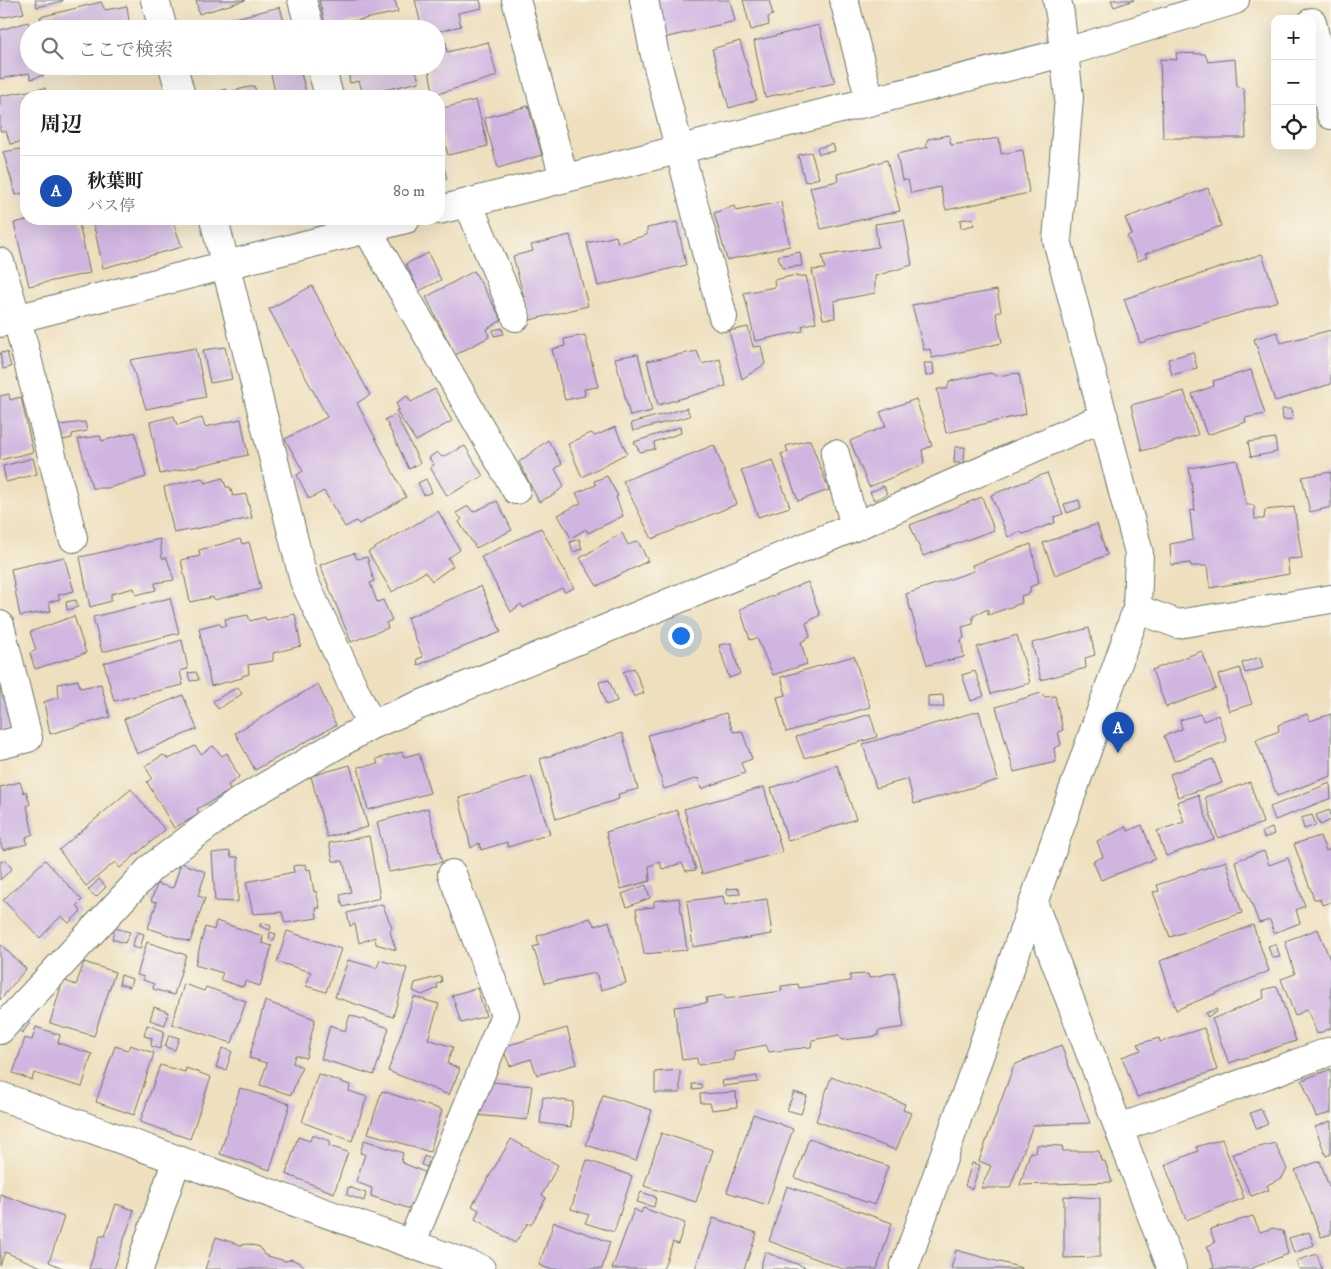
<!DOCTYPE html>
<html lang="ja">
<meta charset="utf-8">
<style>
body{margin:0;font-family:"IM FELL DW Pica","Noto Serif JP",serif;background:#f6f6f6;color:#222}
.controls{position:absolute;right:15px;top:15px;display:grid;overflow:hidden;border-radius:10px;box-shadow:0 5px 20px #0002}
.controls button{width:45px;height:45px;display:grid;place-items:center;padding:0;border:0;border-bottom:1px solid #e0e0e0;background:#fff;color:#222;font:25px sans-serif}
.you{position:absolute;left:680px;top:635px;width:18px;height:18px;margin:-12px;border:4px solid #fff;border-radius:50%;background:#1a73e8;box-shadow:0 0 0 8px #1a73e833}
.badge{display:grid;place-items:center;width:32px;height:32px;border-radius:50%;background:#db2777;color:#fff;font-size:16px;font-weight:700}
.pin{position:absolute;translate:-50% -41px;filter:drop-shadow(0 1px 2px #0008)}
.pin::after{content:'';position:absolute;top:26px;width:18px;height:15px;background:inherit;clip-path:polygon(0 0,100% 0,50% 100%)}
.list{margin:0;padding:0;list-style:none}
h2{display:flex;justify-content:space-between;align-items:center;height:65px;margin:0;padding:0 20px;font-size:21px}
h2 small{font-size:16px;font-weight:400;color:#767676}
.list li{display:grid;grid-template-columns:32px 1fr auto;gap:15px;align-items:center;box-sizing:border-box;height:70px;padding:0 20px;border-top:1px solid #e0e0e0}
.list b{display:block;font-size:19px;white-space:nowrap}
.list p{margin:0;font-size:16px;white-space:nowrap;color:#767676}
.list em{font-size:16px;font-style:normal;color:#767676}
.icon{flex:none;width:28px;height:28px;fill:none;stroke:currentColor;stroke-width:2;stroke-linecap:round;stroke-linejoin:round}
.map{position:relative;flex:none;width:1331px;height:1269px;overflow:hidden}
.search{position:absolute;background:#fff;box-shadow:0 5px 20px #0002;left:20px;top:20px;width:425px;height:55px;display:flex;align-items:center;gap:12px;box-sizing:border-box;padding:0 18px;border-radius:28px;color:#767676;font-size:19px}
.panel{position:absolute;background:#fff;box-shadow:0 5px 20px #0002;left:20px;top:90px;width:425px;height:135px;border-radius:20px}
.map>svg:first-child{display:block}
</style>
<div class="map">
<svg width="1331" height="1269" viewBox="0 0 1331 1269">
<rect width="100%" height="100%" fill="#fbf7ec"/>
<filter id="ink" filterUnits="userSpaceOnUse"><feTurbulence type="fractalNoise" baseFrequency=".02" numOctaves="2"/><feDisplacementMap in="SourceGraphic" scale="10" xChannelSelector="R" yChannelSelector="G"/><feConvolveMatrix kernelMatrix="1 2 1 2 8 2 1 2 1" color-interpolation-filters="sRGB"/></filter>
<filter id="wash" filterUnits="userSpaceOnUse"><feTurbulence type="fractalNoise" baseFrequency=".0096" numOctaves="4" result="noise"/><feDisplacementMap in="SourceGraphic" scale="20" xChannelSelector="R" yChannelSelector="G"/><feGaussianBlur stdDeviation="1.12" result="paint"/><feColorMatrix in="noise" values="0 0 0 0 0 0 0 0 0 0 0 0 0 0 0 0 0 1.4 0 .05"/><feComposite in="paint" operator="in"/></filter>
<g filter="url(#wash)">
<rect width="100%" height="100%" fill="#eedfbe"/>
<g id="blocks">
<!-- building -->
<path fill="#d0b5e1" d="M0,0H20L24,13L0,18Z
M35,0H63V1L37,7Z
M196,0H246L199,14Z
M319,0H395L398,12L326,27Z
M415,0H480L482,8L458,13L461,26L436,32V29H422Z
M654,0H730L735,21L664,38Z
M743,0H769L773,15L768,17L769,25L751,30Z
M1111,0H1134L1114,7Z
M101,2L105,10L127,6L130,29H43L40,17Z
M280,7L286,29H233L231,19Z
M28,22L30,29L29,66H42L44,75L31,79L29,73L0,79V30Z
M819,25L835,83L765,97L754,41Z
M740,41L757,100L729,108L712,49Z
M446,42L447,52L488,42L497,76L434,95L428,66H436V45Z
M1176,53L1205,54L1208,62L1235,59L1237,87L1244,88L1246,138H1163L1160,59L1177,60Z
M290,66H299L307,96H276L270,70Z
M347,66H415L419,82L363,95L359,81L350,83Z
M254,86L258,96H204L226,89L228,92Z
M45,88L47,96H26V141L10,144L6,131H0V96Z
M476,100L488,146L448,155L439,121V109Z
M528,106L542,155L498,168L484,118Z
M949,135L951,145L999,138L1001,154L1023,150L1029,193L946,210L940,187L911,193L908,180H902L897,154L928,147L926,144L928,139Z
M833,144L835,151L819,154L817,148Z
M26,148V192L16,195L3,152Z
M439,149L447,179L439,181Z
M811,152L819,178L805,182L798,155Z
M887,160L900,211L821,229L810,187L838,181L837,174Z
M1208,188L1221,226L1145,254L1147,257L1138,261L1127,236L1132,234L1125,218Z
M781,202L790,246L727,260L714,213L734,206L736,211Z
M973,218L974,225L961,228L960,220Z
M32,219H78L90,273L29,286L14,223Z
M104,219H172L182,247L103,268L93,222Z
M236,219H262L238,226Z
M904,220L912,265L875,276V293L834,301L835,318L823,319L812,270L825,269L822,256L878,247L875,224Z
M677,222L686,265L598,286L587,243L616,236L618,243L647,235V228Z
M570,235L588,306L530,320L513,256L533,251L531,245Z
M800,252L802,266L782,268L778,256Z
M428,253L441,280L419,291L406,264Z
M1262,254L1278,301L1140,343L1124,299Z
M474,271L502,320L487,329L489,337L455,355L426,297Z
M796,275V277L806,276L816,322L802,326L803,331L755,341L744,293L775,287L774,280Z
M312,286L370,395L357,403L406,497L359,524L356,521L345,527L324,491L309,499L297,475L303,471L285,439L327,417L269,309Z
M997,290L1001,311L996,313L1002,343L932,358L930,349L924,350L912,305Z
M748,327L753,347L761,346L765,364L742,379L729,331Z
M502,328L504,334L494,336L493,330Z
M1331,330V384L1275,401L1254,339L1277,332L1281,343Z
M585,335L598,387L584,389L585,396L565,400L552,349L565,346L564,339Z
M225,347L232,379L210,383L203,350Z
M196,348L206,397L146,409L130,360Z
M697,351L702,364L720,359L726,386L658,405L647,361Z
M7,352L11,367L3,369L0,353Z
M1193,352L1197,368L1172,375L1168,359Z
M638,354L652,411L630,416L615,358Z
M924,363H933L934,374L926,376Z
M1251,370L1265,414L1245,418L1246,422L1207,435L1192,394L1214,386L1213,381Z
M991,373L996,376L1019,373L1026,414L946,433L937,389H947L950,381Z
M435,389L452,421L416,441L396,411L399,410L396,403L407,396L411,402Z
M1184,391L1198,435L1142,451L1131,405Z
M9,394L10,400L21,397L33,452L0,460V396Z
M916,399L932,446L922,450L924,464L869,487L850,441L886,426L880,412Z
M687,408L690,416L633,431L631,423Z
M1282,409H1291L1293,419L1283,420Z
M396,415L420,463L409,469L385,419Z
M174,416L177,425L202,418L205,427L241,419L248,455L160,474L150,422Z
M85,422L87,431L72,434V438L63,440L59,425Z
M615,427L627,453L582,477L568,444L591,433L595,436Z
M680,427L681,433L654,442L655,449L640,452L634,442Z
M135,432L146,477L108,488H92L78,439L100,436L102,441Z
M1275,438L1277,452L1251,457L1248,442Z
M548,440L562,464L555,469L564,486L555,494L539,502L519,462Z
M810,440L829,490L798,501L781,454L788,452L786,446Z
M714,445L737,504L652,539L623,481Z
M465,446L483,476L447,496L430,467L434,465L429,458L437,452L442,457Z
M955,447H965L964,463H954Z
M33,458L37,474L6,482L3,466Z
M773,460L790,507L758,517L741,470Z
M1237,460L1246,505H1254L1255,519H1264L1265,510L1294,507L1302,558L1287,559L1289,574L1210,588L1207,566H1191L1190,563L1171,565L1170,544L1193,540L1190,511L1195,510L1189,468Z
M1331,472V507L1310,512L1302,477Z
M1047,473L1063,514L1054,517L1055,523L1023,534L1020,532L1008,537L991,495Z
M607,476L618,496L616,497L623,516L588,533L586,529L571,538L558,515L581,503L576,493L596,485L594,481Z
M202,478L205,483L223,478L226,487H230L233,496L246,494L252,518L174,533L164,487Z
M426,479L432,492L424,495L418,483Z
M884,486L887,494L874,500L870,492Z
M982,497L994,530L923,556L910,525Z
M1079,500L1081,508L1067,513L1064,504Z
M497,501L512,530L476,548L459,522L462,519L456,513L468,506L473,512Z
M438,511L460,550L448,558L453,566L432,581L425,572L392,592L368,552Z
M1097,524L1107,555L1055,575L1043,543Z
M541,528L574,588L565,592L562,588L523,608L521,604L511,612L481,557Z
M622,533L628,545L638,541L648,561L597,586L580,558Z
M160,539L162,558H167L174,580L155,583L156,590L136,595L134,588L111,594V601L90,607L80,557Z
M240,539L242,544L249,542L261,589L214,600L213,597L190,602L181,560L200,556L199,550Z
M579,539L582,549L573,552L570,542Z
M1031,544L1039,583L1030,587V593L1021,596L1022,603L988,615V609L973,616V624L962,627L964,638L961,640L964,657L927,665L906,594L974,571L972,565Z
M354,553L357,559L367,557L374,581L370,583L377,602L383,600L392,620L386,623L388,628L351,642L320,565Z
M64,557L74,591L58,595L60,599L49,602L51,611L20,616L11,569Z
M808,582L820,615L806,623L810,637L801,642L807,664L773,675L757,638L750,640L740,609Z
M481,586L501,632L418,665L417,659L423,657L407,618Z
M170,598L179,633L102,652L93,617Z
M76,600L78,607L67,610L66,602Z
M295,614L301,646L273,653V661L248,665L249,674L242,676V678L211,686L199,628L219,623L221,626H226L225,619L248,615L250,621L265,617L266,620Z
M74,616L86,653L35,669L30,653L36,650L30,632Z
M1089,628L1095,655L1085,658L1086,668L1041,680L1032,643Z
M1017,635L1030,683L991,694L977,647Z
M182,640L188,669L180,671L183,685L114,701L104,663Z
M731,643L740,674L729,678L719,645Z
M1202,651L1216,689L1166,707L1152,670Z
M854,656L870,707L786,732L777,697L786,695L781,677Z
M1260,657L1263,668L1245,673L1242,663Z
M634,668L644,693L634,697L623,672Z
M1240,668L1252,704L1229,711L1218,675Z
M975,671L984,696L971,701L962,675Z
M196,672L199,680L190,681L188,673Z
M78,680L80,688L101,684L110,717L50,734L44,702L59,697L58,684Z
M609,680L617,701L606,705L599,682Z
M318,684L336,725L255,770L235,733Z
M2,687L11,728L0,730V688Z
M238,687L242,694L218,709L213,701Z
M1041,693L1045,697L1055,696L1063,730L1058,732L1061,745L1054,748L1056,762L1014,772L996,707Z
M183,695L197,729L137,754L124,719Z
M943,695L944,707H928V696Z
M979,711L998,780L914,804L908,779L876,788L863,744Z
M726,713L733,732L742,731L752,759L741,763L745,773L701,789L698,778L664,789L648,735Z
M870,714L877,737L804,758L796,737Z
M1200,714L1204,721L1218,715L1227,741L1174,761L1164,736L1182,729L1180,720Z
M1307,714L1310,721L1331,714V776L1277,796L1256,740L1279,731L1278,725Z
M622,733L638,789L618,794L619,799L556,819L540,759Z
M195,746L201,754L213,746L222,756L227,753L239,777L228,785L230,791L197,809L200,814L174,828L147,782L152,778L145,766L163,755L169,759Z
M402,752L404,757L419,753L430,793L368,810L358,767L378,764L376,759Z
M1213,759L1222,783L1178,797L1170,774Z
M350,765L368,827L327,837L311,776Z
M837,765L856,819L788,841L771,788Z
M531,776L550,834L508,847L507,842L481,850L479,843L471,848L459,798Z
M20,782L24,793L26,791L30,804L27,806L33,834L26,837L27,844L3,850L0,842V787Z
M1250,782L1263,823L1218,838L1205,797Z
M1330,783L1331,798L1275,820L1270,807Z
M764,787L782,852L702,874L684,809Z
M131,789L165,830L120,868L115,862L86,886L59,850Z
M1198,795L1214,839L1166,856L1157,831L1184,822L1177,802Z
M428,808L442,862L389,872L377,822Z
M677,810L696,870L686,871L682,863L662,869L660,862L649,866L650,881L621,889L606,832Z
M1330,810L1331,820L1320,825L1316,815Z
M1312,815L1316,825L1304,829L1301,818Z
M1142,825L1155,859L1101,880L1093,861L1103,857L1097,841L1126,827L1128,831Z
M1272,828L1274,834L1264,838L1262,832Z
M369,836L380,898L343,907L340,895L351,892L343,861H333L329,843Z
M1320,836L1326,851L1331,849V902L1322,905L1320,899H1314L1294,844Z
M230,851L231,857H238V902L215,901L212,853Z
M1264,851L1269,865L1288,858L1305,906L1296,910L1300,923L1274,933L1270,920L1259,923L1235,861Z
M6,860L12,869L0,880V862Z
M45,860L82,900L77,905L81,911L69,923L61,916L40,938L3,900Z
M1226,861L1242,913L1170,937L1153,892L1159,891L1157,885Z
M181,863L206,872L198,896L205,898L190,942L148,928L157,902L151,901L157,884L173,888Z
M306,864L307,870L310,869L314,892L316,891L320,908H316L317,918L285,923L282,912L253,914L246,882L294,872L293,866Z
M99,879L106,887L96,897L88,890Z
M646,885L650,898L627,907L622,894Z
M739,888L740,894L727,895V889Z
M723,896L725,905L767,899L772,934L693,947L687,901Z
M679,898L687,950L644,954L636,909L654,907V901Z
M382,904L392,927L390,932L396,950L376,944L375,937L359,943L355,924L350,926L347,913Z
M590,918L595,926L609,921L626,983L601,990L596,973L545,983L533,947L539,945L537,936Z
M216,921L263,936L262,943L272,946L260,986L245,981L243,987L220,980L223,973L195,965L205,927L214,930Z
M261,922L271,926L270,930L260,926Z
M1253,925L1269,971L1176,1010L1160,961Z
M115,928L130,932L125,943L112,939Z
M1318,929L1331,962V1028L1317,1034L1307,1009L1295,1016L1281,979L1295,974L1285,941Z
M287,931L341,949L326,992L306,986L311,972L277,962Z
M137,932L144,934L140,949L132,947Z
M270,932L276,934L274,940L269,939Z
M147,942L186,955L174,995L153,989L154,984L143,980L144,977L137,975Z
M0,944L26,969L0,1000Z
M1276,944L1280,957L1272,958L1268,946Z
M348,960L377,968L380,960L407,968L393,1017L335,997Z
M84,962L115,972L94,1036L50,1023L63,980L76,985Z
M895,972L904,1027L878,1031V1036L842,1040L839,1035L812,1040L811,1047L769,1052L766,1045L734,1051V1060L698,1065L697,1058L682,1060L674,1007L707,1003L706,998L724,995L726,999L782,991L781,986L798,984L799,988L850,981V975L868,974L869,978Z
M121,975L132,979L130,987L119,984Z
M441,976L442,982L437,984L438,988L422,995L413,991L415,983Z
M184,984L204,991L206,987L246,1001L232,1043L172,1024Z
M1277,986L1296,1041L1229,1063L1212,1019L1264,998L1263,990Z
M477,988L486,1016L461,1023L452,995Z
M414,997L439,1004L428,1039L453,1047L447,1063L460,1069L449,1095L388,1071Z
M265,1001L315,1019L306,1058L295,1055L293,1063L302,1067L291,1095L260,1085L267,1063L249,1058Z
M154,1007L168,1012L165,1025L150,1020Z
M1216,1009L1217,1012L1207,1017L1206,1013Z
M350,1015L389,1028L374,1075L321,1059L330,1025L345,1031Z
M24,1020L30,1023L22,1033L17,1028Z
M147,1025L164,1031L160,1049L151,1046L152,1038L144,1036Z
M36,1027L60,1035L58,1043L92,1054L82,1087L34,1073L32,1080L13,1073L25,1038L32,1040Z
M567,1028L577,1064L537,1075L531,1059L510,1066L502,1047Z
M1204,1028L1217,1070L1137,1097L1122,1057L1141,1050L1138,1044L1159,1038L1160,1042Z
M169,1035L179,1038L175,1050L165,1047Z
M130,1045L154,1053L134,1115L96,1102L115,1046L128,1050Z
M1061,1045L1090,1123L1033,1125L1010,1188H981L991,1166L979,1161L1014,1065Z
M222,1048L232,1051L226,1070L216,1067Z
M160,1065L185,1072L186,1068L211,1077L190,1139L140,1122Z
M1331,1069V1113L1316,1117L1302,1080Z
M680,1070V1093H655V1072Z
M318,1074L350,1085L349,1091L367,1097L352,1141L302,1122Z
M757,1076L758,1082L723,1086L722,1081Z
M831,1077L905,1104L903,1110L911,1113L896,1150L816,1121Z
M481,1081L532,1086L527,1120L476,1115Z
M692,1084H701L702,1089L693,1090Z
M240,1088L290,1104L270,1170L220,1154Z
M382,1091L442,1110L430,1152L368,1133Z
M736,1092L737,1107L712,1110L710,1103H701L700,1094Z
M794,1092L807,1096L801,1114L787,1110Z
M603,1095L652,1110L636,1161L586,1145Z
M543,1097L573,1102L571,1127L540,1123Z
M1261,1109L1268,1124L1257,1129L1250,1113Z
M753,1114L793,1129L767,1205L727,1192Z
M1331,1121V1154L1326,1156L1315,1127Z
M661,1133L713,1150L696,1202L644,1186Z
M312,1135L330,1141L329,1146L348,1152L334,1193L286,1174L298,1137L310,1141Z
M809,1138L888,1166L875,1205L795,1178Z
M511,1139L558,1165L542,1195L546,1198L531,1225L528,1223L515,1243L475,1219L479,1210L472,1206Z
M1222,1139L1244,1198L1186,1220L1165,1165L1198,1151L1196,1147Z
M364,1140L403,1153L401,1162L424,1172L413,1210L371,1196L372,1188L356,1182L365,1154L360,1153Z
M1275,1143L1287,1169L1282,1178L1267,1185L1269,1190L1251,1196L1232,1154Z
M1037,1145L1062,1146L1063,1151H1099L1101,1161H1105L1112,1182L1020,1185L1030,1152L1036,1153Z
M424,1156L434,1160L431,1168L421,1165Z
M587,1160L632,1176L614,1232L585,1223L589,1215L571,1209Z
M1320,1161L1329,1187L1331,1186V1234L1321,1237L1295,1170Z
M972,1163L980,1165L972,1189L965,1186Z
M787,1186L892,1223L877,1269H843L769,1241Z
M348,1187L366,1193L364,1201L347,1195Z
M641,1192L656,1197L654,1207L637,1202Z
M0,1194L64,1217L49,1262L65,1269H46L5,1252L0,1265Z
M1064,1196L1100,1198V1257L1064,1258Z
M116,1204L134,1210L114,1269H89L100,1236H105Z
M643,1208L685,1223L678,1244L673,1242L663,1269H612L634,1209L641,1213Z
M1253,1216L1260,1232L1273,1228L1283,1231L1288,1254L1250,1269H1210L1214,1267L1207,1246L1215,1243L1210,1229Z
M713,1218L757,1233L744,1269H695Z
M554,1222L610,1242L602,1269H549L539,1265Z
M1309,1232L1314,1245L1294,1253L1289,1238Z
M216,1237L241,1245L248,1244L260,1247L264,1255L286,1261L292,1259L303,1265L305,1269H205Z
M956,1250L1022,1268V1269H951Z
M765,1252L810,1269H760Z
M1317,1254L1322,1269H1299L1296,1261Z"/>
</g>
</g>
<g filter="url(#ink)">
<use href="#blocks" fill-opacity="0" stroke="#677664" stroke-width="1"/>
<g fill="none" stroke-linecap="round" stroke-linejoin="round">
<!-- minor casing -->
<g stroke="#677664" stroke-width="30">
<path id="minor" d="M155,0L163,29
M302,0L310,29
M516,0L564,178
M644,0L654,51L723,317
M844,0L870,101
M1312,22L1331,115
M173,66L181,96
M321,66L329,96
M468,203L516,317
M439,210L1063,53L1235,0
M214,219L304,581L371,725
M364,219L367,229L516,490
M0,262L17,319L73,538
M0,323L406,219
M835,454L855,526
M1137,609L1178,624L1331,599
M0,625L28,738L0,745
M1034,905L1172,1269
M0,1030L151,868L240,801L371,725L854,527L1104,417
M0,1096L481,1269
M1120,1128L1331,1051
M411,1244L505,1015L452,874
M139,1269L177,1159
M904,1269L1137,609L1139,553L1057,240L1069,98L1060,14L1057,0"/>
</g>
<!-- minor -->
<use href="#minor" stroke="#fff" stroke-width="28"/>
</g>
</g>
</svg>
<div class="controls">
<button>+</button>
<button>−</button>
<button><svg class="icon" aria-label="locate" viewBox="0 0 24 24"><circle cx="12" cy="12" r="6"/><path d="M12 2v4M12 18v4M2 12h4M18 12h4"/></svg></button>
</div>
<div class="you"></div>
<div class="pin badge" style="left:1118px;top:753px;background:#1a4fb4">A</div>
<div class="search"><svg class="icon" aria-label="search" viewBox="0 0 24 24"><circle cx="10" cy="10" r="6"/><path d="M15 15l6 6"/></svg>ここで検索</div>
<section class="panel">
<h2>周辺<small></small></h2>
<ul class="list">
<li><span class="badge" style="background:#1a4fb4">A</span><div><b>秋葉町</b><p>バス停</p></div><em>80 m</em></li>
</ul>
</section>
</div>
